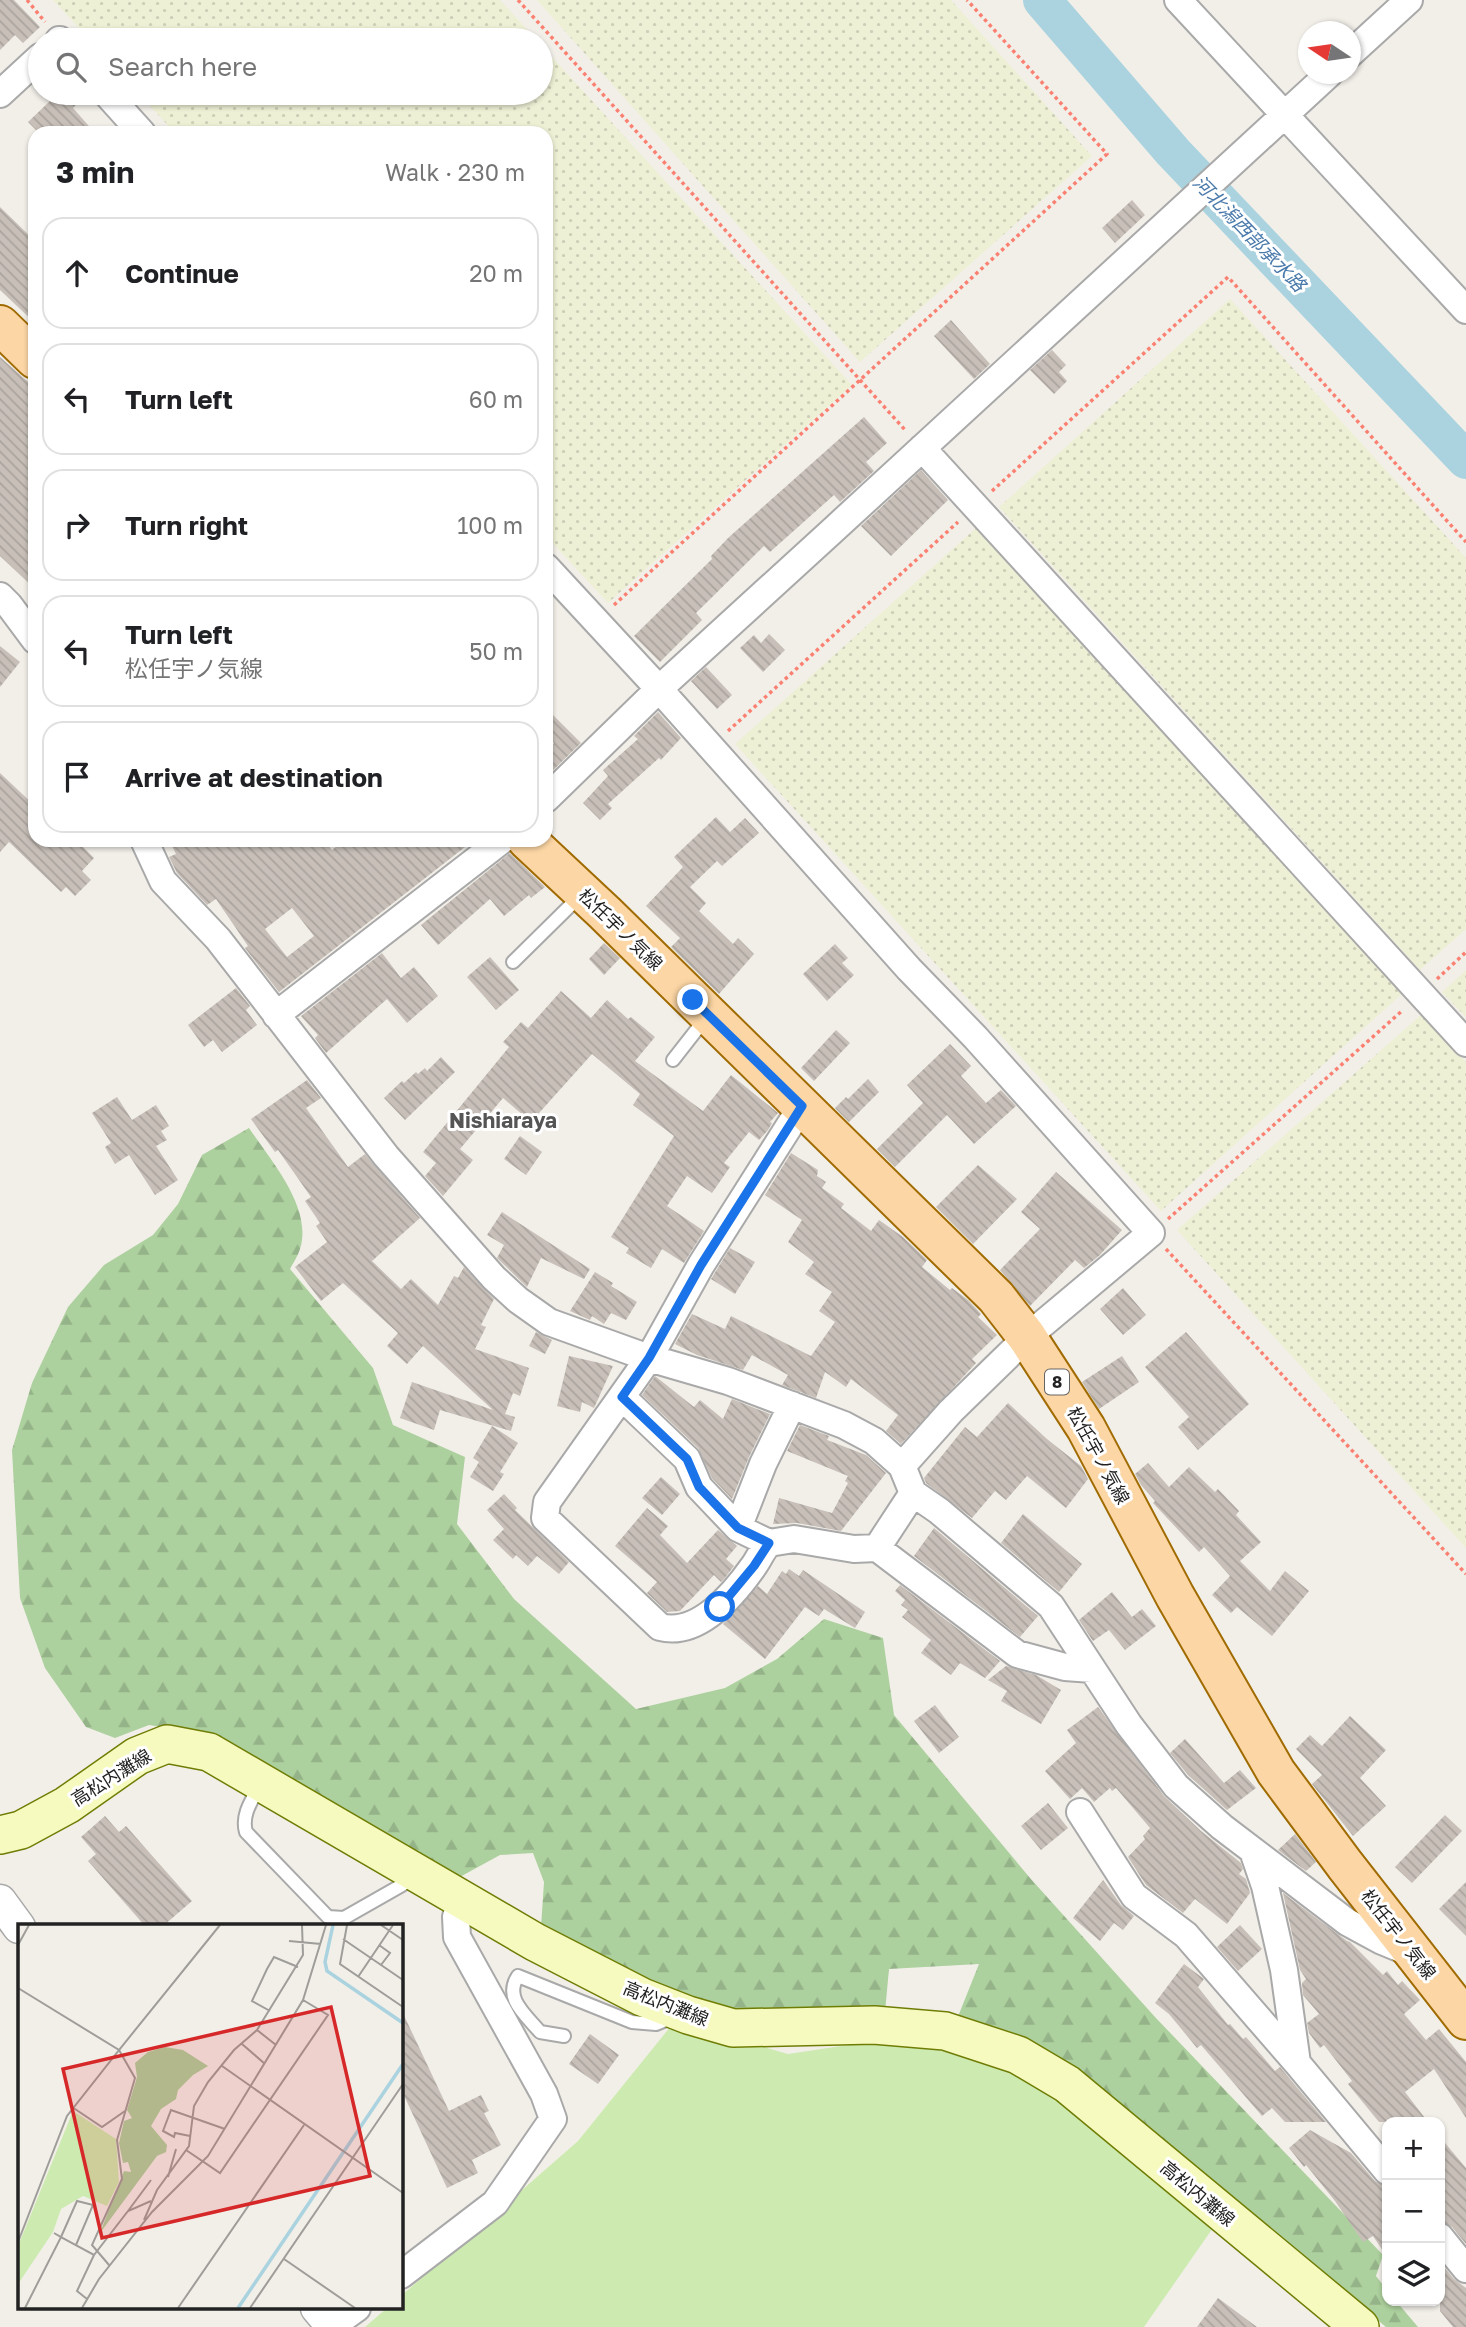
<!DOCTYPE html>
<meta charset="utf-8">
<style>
body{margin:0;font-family:"Golos Text","Noto Sans JP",sans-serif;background:#f6f6f6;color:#202124}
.controls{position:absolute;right:21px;bottom:21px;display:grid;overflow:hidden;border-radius:14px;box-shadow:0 2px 5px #0004}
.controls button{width:63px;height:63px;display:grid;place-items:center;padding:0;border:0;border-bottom:2px solid #e0e0e0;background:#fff;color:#202124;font:35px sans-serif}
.compass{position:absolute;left:1298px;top:21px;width:63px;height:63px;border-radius:50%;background:#fff;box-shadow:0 2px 5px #0004;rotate:283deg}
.stop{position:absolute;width:21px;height:21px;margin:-16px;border:5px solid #1a73e8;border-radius:50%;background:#fff}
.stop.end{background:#1a73e8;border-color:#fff;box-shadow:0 2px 7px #0008}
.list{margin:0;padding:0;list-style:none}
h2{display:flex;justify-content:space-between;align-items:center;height:91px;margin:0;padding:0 28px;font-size:30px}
h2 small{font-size:23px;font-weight:400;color:#757577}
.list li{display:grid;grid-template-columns:46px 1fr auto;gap:21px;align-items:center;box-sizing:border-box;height:112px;margin:0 14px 14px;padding:0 14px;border:2px solid #e0e0e0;border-radius:21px}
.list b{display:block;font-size:26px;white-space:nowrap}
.list p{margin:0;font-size:23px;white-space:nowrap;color:#757577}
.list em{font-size:23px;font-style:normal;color:#757577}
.icon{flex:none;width:38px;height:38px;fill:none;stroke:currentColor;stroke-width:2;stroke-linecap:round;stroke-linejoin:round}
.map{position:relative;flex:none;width:1466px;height:2327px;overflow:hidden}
.search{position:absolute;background:#fff;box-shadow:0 2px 5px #0004;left:28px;top:28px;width:525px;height:77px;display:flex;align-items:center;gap:18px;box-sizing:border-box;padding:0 24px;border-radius:38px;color:#757577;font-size:26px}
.panel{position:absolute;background:#fff;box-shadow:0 2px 5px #0004;left:28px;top:126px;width:525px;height:721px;border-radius:21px}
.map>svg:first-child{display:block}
</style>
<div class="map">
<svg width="1466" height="2327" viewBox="0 0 1466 2327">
<defs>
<pattern id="farmland-dots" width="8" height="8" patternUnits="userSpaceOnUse" patternTransform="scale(1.75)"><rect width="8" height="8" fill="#eef0d5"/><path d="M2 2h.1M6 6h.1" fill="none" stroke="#ccceb7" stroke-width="1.8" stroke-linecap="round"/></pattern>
<pattern id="forest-firs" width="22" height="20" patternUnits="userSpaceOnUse" patternTransform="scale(1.75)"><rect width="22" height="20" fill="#add19e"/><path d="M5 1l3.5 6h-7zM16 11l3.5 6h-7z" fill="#95b388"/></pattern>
<pattern id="building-back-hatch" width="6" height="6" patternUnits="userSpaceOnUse" patternTransform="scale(1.75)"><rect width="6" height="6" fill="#c7bfb8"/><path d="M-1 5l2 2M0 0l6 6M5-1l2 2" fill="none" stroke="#aba49e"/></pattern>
</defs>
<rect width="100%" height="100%" fill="#f2efe9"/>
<!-- farmland -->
<path fill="url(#farmland-dots)" d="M53,0H500L537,40H90Z
M537,0H951L1092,156L860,362Z
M541,45L852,385L608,603L546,536V133H175L138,93H541Z
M1230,299L1466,558V929L1420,970L999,507Z
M976,528L1404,992L1161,1211L735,744Z
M1466,970V1017L1442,992Z
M1422,1014L1466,1062V1548L1177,1230Z"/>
<!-- grass -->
<path fill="#cdebb0" d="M675,2021L788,2054L901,2037L1037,2082L1215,2225L1144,2327H365L387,2308H401V2296L578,2141Z"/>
<!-- forest -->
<path fill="url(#forest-firs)" d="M249,1128C271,1161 313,1208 300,1249C298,1256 293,1263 290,1269L373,1368L393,1425L465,1457L457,1524L514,1599L636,1709L725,1688L777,1659L824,1619L883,1638L894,1715L1030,1878L1155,2017L1383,2255L1376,2276L1387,2290V2301H1396L1418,2327H1386L1087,2080L957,2019L979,1964L889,1969L885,2012L778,2011L716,2007L634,1975L541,1927L544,1882L533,1853L500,1855L458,1878L395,1838L206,1734L149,1725L115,1738L86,1727L45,1668L20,1598L12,1450L32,1383L68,1307L104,1265L153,1235L178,1204L202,1155Z"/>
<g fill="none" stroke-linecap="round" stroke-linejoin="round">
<!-- river -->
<path stroke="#aad3df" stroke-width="38" d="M1042,0L1173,152L1466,460"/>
</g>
<!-- building -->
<path fill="url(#building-back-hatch)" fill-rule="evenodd" d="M0,0H14L40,27L23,43L15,35L0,50Z
M41,93H87L73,108L95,133H39L28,122L50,101Z
M1132,200L1145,215L1115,243L1102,228Z
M0,207L35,241V323L0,290Z
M951,320L990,364L974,379L934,336Z
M1052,350L1066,365L1059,372L1067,381L1054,394L1030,370Z
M0,357L35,388V589L0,556Z
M864,417L887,443L866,462L874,471L840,502L834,495L770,552L764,546L696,613L702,620L660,662L634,636L712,559L711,556L728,538Z
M921,470L948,500L891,556L861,526Z
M769,634L785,650L763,672L740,648L754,635L761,643Z
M0,646L20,662L0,687Z
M706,667L732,695L717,709L691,681Z
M546,708L581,743L546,777V752L554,743L546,735Z
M658,712L681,738L661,760L659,758L608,804L612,808L600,820L583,803L608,776L603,770L638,739L634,736Z
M0,773L35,806V840H76L94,858L82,871L91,880L75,896L66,887L61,892L9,842L0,852Z
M716,817L730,832L745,818L759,833L722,866L717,861L690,887L706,903L699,911L733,944L738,938L754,954L719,994L671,947L680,938L646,906L683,867L674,857Z
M169,840H324L332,850L345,840H474L279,992L245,948L248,946L216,899L207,905L177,873L169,857L176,854ZM292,908L314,936L287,957L265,929Z
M510,853L545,887L531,898L529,895L504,916L490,899L438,945L421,925Z
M604,943L620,958L604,975L589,959Z
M835,944L848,958L842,963L854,975L827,1001L803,974Z
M382,953L401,978L414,967L438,996L407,1023L387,999L326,1053L315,1038L318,1035L301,1016Z
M490,957L519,990L496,1010L467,977Z
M236,988L250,1006L246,1010L257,1025L222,1052L213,1040L204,1047L188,1025Z
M561,991L591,1018L607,1000L628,1019L631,1017L655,1037L635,1061L703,1111L731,1075L778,1113L770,1122L772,1123L768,1130L759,1140L749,1132L724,1163L730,1167L712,1193L687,1176L667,1206L704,1231L684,1263L662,1249L651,1268L626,1253L629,1248L611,1237L674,1136L633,1105L640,1094L592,1054L531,1122L503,1098L460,1149L473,1160L443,1196L425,1176L436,1163L423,1152L509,1047L503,1042L521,1022L528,1028Z
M836,1030L850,1043L814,1081L801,1068Z
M950,1044L971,1066L961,1076L986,1103L1001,1090L1016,1106L974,1144L947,1115L895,1167L877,1149L923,1103L907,1085Z
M441,1057L455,1072L405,1120L384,1098L402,1081L404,1083L416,1072L418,1074L425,1068L427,1071Z
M868,1079L879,1092L849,1122L835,1108L846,1097L848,1099Z
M307,1080L321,1098L306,1108L348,1167L365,1154L420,1218L372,1261L401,1289L411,1279L438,1305L454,1276L458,1278L464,1267L494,1299L481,1325L486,1327L475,1349L529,1368L520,1396L513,1393L505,1414L515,1417L511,1431L440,1410L434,1430L400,1418L412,1382L493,1410L423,1346L407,1364L387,1346L398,1333L343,1283L321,1301L295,1267L327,1242L316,1226L320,1223L305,1201L311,1197L278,1150L275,1152L251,1119Z
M117,1097L132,1120L156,1105L169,1126L161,1131L167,1140L156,1146L178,1180L155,1195L129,1155L115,1164L105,1147L111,1143L92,1113Z
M520,1136L542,1152L526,1175L504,1159Z
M791,1153L818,1170L817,1176L826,1182L822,1188L844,1204L841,1208L871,1231L879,1220L903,1237L927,1260L922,1267L950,1290L952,1288L968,1300L981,1314L978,1317L997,1335L972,1359L976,1363L901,1444L886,1431L898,1415L851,1379L846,1387L825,1372L816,1398L782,1385L788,1375L752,1355L743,1370L697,1355L675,1344L692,1314L725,1329L731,1316L811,1356L835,1322L819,1311L832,1292L805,1274L814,1262L788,1242L802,1220L765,1195Z
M978,1165L1017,1199L973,1244L936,1207Z
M1056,1172L1122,1230L1100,1255L1084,1268L1075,1260L1030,1306L1000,1270L1040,1229L1021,1212Z
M502,1212L590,1269L584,1279L541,1258L527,1287L497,1258L504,1245L487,1235Z
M730,1248L755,1262L735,1294L711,1279Z
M595,1272L613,1283L611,1286L637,1302L626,1320L611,1313L604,1324L592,1316L590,1320L570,1311Z
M1123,1288L1146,1315L1123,1335L1100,1309Z
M536,1332L552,1340L545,1354L529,1346Z
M1186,1332L1249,1404L1198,1450L1178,1427L1189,1417L1145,1367Z
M569,1356L613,1366L594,1408L582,1402L580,1412L557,1406Z
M1122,1356L1139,1382L1099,1409L1082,1382Z
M655,1376L694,1407L700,1400L723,1419L732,1399L770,1414L749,1457L732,1499L712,1478L698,1448L642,1395Z
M1008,1403L1047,1439L1081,1466L1088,1479L1066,1508L1027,1476L1006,1500L995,1491L972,1518L926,1483L924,1478L965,1427L977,1437Z
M800,1425L829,1436L827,1440L866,1455L886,1473L841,1531L797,1523L773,1524L779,1498L832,1513L848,1483L845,1481L848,1476L787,1451Z
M492,1426L518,1443L500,1472L504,1474L493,1491L470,1477L479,1462L473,1458Z
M1148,1463L1169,1487L1189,1467L1215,1492L1218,1489L1239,1511L1236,1515L1261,1542L1240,1561L1270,1591L1285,1571L1309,1591L1272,1636L1237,1607L1231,1613L1212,1595L1230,1576L1204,1547L1199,1552L1153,1503L1155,1501L1141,1485L1135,1474Z
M661,1477L680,1494L662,1515L642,1498Z
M504,1494L517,1508L515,1510L569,1562L559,1574L537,1556L528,1566L516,1555L513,1559L493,1540L504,1529L487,1510Z
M647,1508L668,1526L660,1535L687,1563L718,1530L737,1546L726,1559L734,1566L724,1579L721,1582L714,1575L680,1611L667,1612L647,1593L657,1582L615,1546Z
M1023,1514L1082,1564L1059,1592L1001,1543Z
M934,1528L1038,1616L1020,1637L914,1556Z
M789,1569L799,1576L803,1570L865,1612L855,1628L824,1609L819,1616L805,1607L765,1659L723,1624L758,1586L767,1594L782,1571L786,1574Z
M900,1585L1000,1661L985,1678L960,1663L951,1675L921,1653L931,1640L902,1617L908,1610L901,1605L905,1600L895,1591Z
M1112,1592L1132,1617L1142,1609L1156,1626L1125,1650L1109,1630L1093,1641L1079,1620Z
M1006,1666L1036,1675L1061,1690L1041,1724L1001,1701L1007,1691L988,1680Z
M935,1705L959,1737L939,1753L914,1721Z
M1098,1707L1164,1796L1201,1831L1241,1863L1243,1869L1239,1874L1246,1879L1250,1893L1227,1924L1195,1899L1183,1913L1146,1885L1128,1857L1145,1839L1143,1836L1150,1828L1116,1788L1112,1791L1110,1788L1094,1802L1082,1788L1070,1799L1045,1771L1076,1743L1067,1730Z
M1350,1716L1386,1750L1360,1778L1386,1806L1353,1836L1312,1784L1322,1775L1296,1749L1310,1735L1322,1746Z
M1185,1739L1224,1783L1240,1770L1256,1788L1227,1810L1188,1775L1170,1753Z
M1048,1803L1068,1828L1041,1850L1021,1826Z
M1445,1815L1462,1831L1412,1883L1395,1867Z
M105,1816L119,1832L126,1826L192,1901L163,1926H145L88,1861L96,1854L81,1837Z
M1295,1834L1316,1862L1306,1871L1278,1850Z
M1103,1880L1121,1905L1134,1916L1123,1930L1114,1923L1100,1941L1073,1918Z
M1466,1882V1936L1439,1909Z
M1283,1893L1347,1941L1350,1942L1383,1975L1387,1971L1398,1985L1402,1981L1420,2000L1404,2014L1426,2040L1439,2029L1466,2062V2118L1434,2069L1405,2092L1428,2122H1379L1348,2084L1352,2081L1324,2045L1320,2048L1309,2033L1307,2023L1319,2014L1303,1995L1302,1983L1306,1979L1300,1970Z
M1240,1925L1262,1949L1238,1971L1217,1947Z
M1184,1964L1204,1979L1198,1987L1228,2025L1230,2024L1243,2039L1246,2037L1275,2071L1280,2067L1326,2122H1285L1272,2108L1262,2116L1201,2045L1197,2048L1169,2014L1155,2003Z
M401,2009L449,2111L481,2095L489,2111L484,2113L501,2145L472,2160L478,2173L447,2188L401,2089Z
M590,2034L619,2055L598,2084L569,2064Z
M1310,2130L1351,2153L1375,2181L1387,2186V2257L1373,2236L1363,2242L1335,2201L1306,2165L1304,2167L1289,2148Z
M1440,2137L1466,2168V2244L1452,2227L1440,2222Z
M1440,2262L1454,2279L1466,2288V2327H1453L1440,2311Z
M1218,2298L1257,2327H1197Z"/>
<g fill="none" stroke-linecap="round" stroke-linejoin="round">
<!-- service casing -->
<g stroke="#a9a9a9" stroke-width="16">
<path id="service" d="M513,962L580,896
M673,1060L705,1019
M260,1785C252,1800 241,1815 246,1832L328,1917L344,1918L402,1885L412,1877
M564,2036L540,2032C526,2015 503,1998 518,1976L632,2022L656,2024L673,2017"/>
</g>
<!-- minor casing -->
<g stroke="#a9a9a9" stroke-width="30">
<path id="minor" d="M1178,0L1466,310
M59,40H60
M1350,54L1409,0
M106,93L142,133
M0,94L40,57
M922,448L1466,1043
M546,567L659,689L909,969L975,1037L1151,1233L1027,1337L951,1411L902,1466
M0,596L9,605L35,640
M546,799L659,689L831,532L1329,74
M144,840L163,881L218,939L386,1156L494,1278L518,1300L549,1322L649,1358L728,1381L844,1425L874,1441L902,1466L913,1493L939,1511L1051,1606L1129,1725L1176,1786L1222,1827L1347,1922L1382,1941L1411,1953
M276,1015L502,840
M622,1397L687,1459L699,1487L738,1528
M792,1405L763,1464L738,1528L769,1543C762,1550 759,1559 753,1567C734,1594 698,1637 660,1627L545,1518L547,1502L649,1358L701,1265L802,1106
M769,1543L794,1539L854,1549L877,1548L913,1493
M877,1548L1017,1654L1065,1667L1092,1669
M1080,1812L1134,1896L1186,1935L1297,2063
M1253,1851L1265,1886L1284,1970L1297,2063L1387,2171
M1440,2237L1466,2269
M401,2275L495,2203L553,2119L544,2094L457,1937L456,1917L462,1897
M332,2326L357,2308"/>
</g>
<!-- tertiary casing -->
<g stroke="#a9a9a9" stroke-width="35">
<path id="tertiary" d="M0,1901L19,1927
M317,2308L333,2327"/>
</g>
<!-- secondary casing -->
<g stroke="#707d05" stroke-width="40">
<path id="secondary" d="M0,1835L21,1830L67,1805L137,1756L167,1744L209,1752L535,1942L642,1997L688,2015L733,2028L874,2025L945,2031L1018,2055L1067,2084L1360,2327"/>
</g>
<!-- primary casing -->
<g stroke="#a06b00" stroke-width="42">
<path id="primary" d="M0,325L35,359
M527,840L605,913L996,1297L1027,1337L1086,1428L1175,1596L1276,1772L1345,1865L1466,2020"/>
</g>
<!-- path -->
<path stroke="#fa8072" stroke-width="3.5" stroke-dasharray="3.5 3.5" stroke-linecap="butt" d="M27,0L45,22
M518,0L906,431
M992,491L1228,277L1466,542
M614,605L1107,154L967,0
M728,731L958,522
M1437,979L1466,952
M1168,1219L1403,1010
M1166,1249L1466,1574"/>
<!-- service -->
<use href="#service" stroke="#fff" stroke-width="12"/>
<!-- minor -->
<use href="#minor" stroke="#fff" stroke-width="26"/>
<!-- tertiary -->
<use href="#tertiary" stroke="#fff" stroke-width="32"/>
<!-- secondary -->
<use href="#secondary" stroke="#f7fabf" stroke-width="37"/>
<!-- primary -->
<use href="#primary" stroke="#fcd6a4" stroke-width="38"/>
</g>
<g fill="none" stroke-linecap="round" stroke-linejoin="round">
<!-- route -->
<path stroke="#1a73e8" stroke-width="9" d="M693,1000L802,1106L701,1265L649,1358L622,1397L687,1459L699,1487L738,1528L769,1543L754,1566L720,1607"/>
</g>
<g text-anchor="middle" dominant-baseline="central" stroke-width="6" stroke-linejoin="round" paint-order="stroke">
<!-- shield labels -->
<rect fill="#fff" stroke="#646464" stroke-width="2" x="1045" y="1369.5" width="24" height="25" rx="5"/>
<g font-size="16" font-weight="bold" fill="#222">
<text x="1057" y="1382">8</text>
</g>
<!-- street labels -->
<g font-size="18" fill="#222" stroke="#fff">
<text transform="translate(621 929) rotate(44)">松任宇ノ気線</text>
<text transform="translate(1099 1455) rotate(61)">松任宇ノ気線</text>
<text transform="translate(111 1777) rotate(-32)">高松内灘線</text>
<text transform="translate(1399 1934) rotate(52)">松任宇ノ気線</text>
<text transform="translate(666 2003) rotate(22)">高松内灘線</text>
<text transform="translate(1198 2193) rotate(40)">高松内灘線</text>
</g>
<!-- water labels -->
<g font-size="19" font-style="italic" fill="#4a7aab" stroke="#fff">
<text transform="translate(1250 233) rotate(46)">河北潟西部承水路</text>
</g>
<!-- quarter labels -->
<g font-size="21" font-weight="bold" fill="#555" stroke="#fff">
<text x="503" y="1120">Nishiaraya</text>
</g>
</g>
<!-- overview -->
<g transform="translate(18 1924)">
<rect width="385" height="385" fill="#f2efe9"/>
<path d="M55,187L98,215L101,258L89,282L65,272L43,285L35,308L0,360V322Z" fill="#cdebb0"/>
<path d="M147,123L165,126L190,142L175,151L160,166L158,175L143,185L133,202L149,221L148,228L139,232L82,309L106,247L113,248L110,238L105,239L101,219L106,197L114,194L109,186L119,153L117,139L130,128Z" fill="#add19e"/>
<path fill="none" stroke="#aad3df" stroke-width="3.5" d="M315,1L307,38L309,47L385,99M220,384L385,140"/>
<path fill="none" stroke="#9f9d99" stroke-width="2" d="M329,1L322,40L385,83M363,1L385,16M325,15L385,56M271,17L303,20M0,21L11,1M361,21L372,29L363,41M340,53L375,1M0,64L101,126L49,192L0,318M252,87L234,77L249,45L256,33L280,43M239,106L285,31L284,1M224,120L247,140M204,142L385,269M54,183L84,203L107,187M172,212L157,209L156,213L145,207L153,186L207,205M168,226L202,249L310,91L285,76M150,253L158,225M110,287L133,256M126,296L139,266L171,222L176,182L190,158L216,126L239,106L258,121M36,309L43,313L59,277L75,281L58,321M266,335L337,384M91,341L74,321L104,255L99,216L117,154L101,126L202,1M69,375L59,367L76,331M7,384L43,313L76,331L110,287L133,277M64,384L81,355L134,288L190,232L285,76L308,1M160,384L286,201M232,384L385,160"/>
<path fill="#d62828" fill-opacity="0.15" stroke="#d62828" stroke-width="3.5" d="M313,83L352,252L84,314L45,145Z"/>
<rect width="385" height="385" fill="none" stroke="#222" stroke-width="3.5"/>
</g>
</svg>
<div class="controls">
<button>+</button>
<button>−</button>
<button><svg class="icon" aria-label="layers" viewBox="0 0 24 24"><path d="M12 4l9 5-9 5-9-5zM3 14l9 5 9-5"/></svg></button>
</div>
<svg class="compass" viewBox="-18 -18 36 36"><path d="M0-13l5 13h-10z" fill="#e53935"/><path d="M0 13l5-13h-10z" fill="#757577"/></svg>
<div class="stop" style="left:720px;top:1607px"></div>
<div class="stop end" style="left:693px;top:1000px"></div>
<div class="search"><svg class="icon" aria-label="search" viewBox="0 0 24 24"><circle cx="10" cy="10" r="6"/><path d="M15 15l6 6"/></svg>Search here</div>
<section class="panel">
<h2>3 min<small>Walk · 230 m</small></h2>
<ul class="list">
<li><svg class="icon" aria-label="ahead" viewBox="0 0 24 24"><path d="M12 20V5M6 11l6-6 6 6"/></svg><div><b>Continue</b></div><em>20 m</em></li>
<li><svg class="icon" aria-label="left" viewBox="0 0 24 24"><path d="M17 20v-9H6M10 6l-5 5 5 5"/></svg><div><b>Turn left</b></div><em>60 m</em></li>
<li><svg class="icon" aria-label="right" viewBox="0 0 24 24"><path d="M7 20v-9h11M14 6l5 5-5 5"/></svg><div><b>Turn right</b></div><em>100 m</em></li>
<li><svg class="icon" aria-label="left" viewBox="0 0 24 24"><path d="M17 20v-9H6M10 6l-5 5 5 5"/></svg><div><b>Turn left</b><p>松任宇ノ気線</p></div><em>50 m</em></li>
<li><svg class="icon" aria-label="arrive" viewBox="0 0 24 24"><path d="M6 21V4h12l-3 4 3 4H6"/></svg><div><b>Arrive at destination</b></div></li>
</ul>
</section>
</div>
